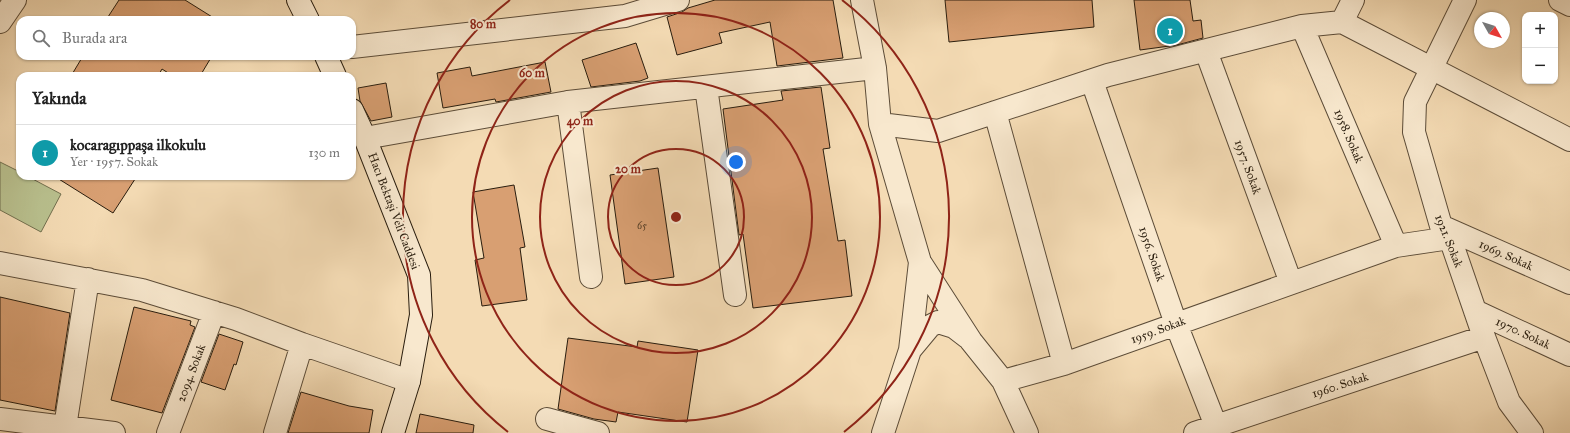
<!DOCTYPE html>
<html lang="tr">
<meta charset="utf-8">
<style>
body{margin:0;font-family:"IM FELL Great Primer",serif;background:#f2f2f2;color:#222}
.controls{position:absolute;right:12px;top:12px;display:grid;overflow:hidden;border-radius:8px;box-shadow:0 1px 3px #0004}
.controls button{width:36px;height:36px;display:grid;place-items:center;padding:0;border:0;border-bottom:1px solid #e0e0e0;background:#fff;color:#222;font:20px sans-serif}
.compass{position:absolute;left:1474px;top:12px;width:36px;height:36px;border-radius:50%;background:#fff;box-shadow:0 1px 3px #0004;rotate:129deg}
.you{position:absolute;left:736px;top:162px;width:14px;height:14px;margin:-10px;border:3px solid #fff;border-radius:50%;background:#1a73e8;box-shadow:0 0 0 6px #1a73e833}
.badge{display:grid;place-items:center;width:26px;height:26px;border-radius:50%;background:#d93025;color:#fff;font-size:13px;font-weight:700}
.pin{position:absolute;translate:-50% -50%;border:2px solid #fff;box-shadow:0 1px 4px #0006}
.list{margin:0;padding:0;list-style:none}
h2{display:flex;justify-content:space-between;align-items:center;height:52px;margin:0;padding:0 16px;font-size:17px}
h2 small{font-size:13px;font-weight:400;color:#767676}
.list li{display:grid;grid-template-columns:26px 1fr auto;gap:12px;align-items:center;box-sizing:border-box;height:56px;padding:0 16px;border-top:1px solid #e0e0e0}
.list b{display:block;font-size:15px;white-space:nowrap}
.list p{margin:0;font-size:13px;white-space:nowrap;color:#767676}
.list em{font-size:13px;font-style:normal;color:#767676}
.icon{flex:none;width:22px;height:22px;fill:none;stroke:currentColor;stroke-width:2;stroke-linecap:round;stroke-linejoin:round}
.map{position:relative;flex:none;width:1570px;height:433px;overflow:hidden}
.search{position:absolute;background:#fff;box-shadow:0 1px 3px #0004;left:16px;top:16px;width:340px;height:44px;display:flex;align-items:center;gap:10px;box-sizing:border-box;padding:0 14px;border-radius:12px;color:#767676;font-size:15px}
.panel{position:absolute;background:#fff;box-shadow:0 1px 3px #0004;left:16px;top:72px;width:340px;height:108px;border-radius:12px}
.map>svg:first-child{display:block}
</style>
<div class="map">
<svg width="1570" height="433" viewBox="0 0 1570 433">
<rect width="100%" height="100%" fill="#f4dbb4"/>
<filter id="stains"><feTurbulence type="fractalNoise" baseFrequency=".005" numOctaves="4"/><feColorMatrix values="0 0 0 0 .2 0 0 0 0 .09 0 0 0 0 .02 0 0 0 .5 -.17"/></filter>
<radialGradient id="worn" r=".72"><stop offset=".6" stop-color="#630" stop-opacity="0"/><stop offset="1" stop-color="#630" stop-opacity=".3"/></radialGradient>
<!-- green -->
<path fill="#b9c18f" stroke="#716f4e" d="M0,162L20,172V176H27L61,194L41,232L0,210Z"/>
<!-- building -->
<path fill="#d89f72" stroke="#291d0e" d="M119,0H185L217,20H106Z
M715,0H833L843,58L777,66L770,22L719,33L722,43L677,55L667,17L682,12L688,8Z
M945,0H1092L1094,27L949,42Z
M1134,0H1190L1193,21L1201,20L1203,38L1177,45L1140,50Z
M636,43L648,78L640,81L591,87L582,60Z
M83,56H212L200,76H173L162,69L158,76H71Z
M545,62L551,92L496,102L495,99L443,108L437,73L470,67L472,76Z
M386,83L392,117L371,121L360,101L358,88Z
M821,87L830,148L823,149L838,241L845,240L852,296L753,308L743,234L739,235L723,109L783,100L781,91Z
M658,168L674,277L625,284L610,175Z
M54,176H137L113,213Z
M514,185L525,247L520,248L527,300L482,306L475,260L484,258L473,192Z
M0,297L70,313L55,411L0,400Z
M134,307L191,321L190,325L195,327L162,413L111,400Z
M219,334L243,342L236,365L234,364L225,390L201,382Z
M568,338L637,347L638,341L698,350L687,422L618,412L616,422L594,419L558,409Z
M301,392L349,406L373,410L369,433H288Z
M420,414L474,425L473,433H416Z"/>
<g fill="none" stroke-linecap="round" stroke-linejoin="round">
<!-- street casing -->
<g stroke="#5c4c38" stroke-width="24">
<path id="street" d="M1465,0L1415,102L1414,132L1441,226L1450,238L1484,337L1509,402L1532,433
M1560,0L1570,5
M0,22L15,0
M1342,22L1353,0
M1302,26L1396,246
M352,47L625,16L678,0
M1206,51L1291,283
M875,68L880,124L920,262L910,350L883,433
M1092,81L1176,324L1216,426
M706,87L735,295
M568,102L591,277
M995,112L1064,364
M880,124L938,131L1108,75L1302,26L1342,22L1570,140
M365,138L568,102L875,68L862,0
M1441,226L1570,283
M920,262L971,341L1003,381L1064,364L1396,246L1450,238
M0,263L142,290L236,319L302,344L409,381
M1475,311L1570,355
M910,350L930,326L938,322L954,327L967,337
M1003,381L1027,433
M0,419L114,433
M547,419L598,433
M65,427L88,279
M168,433L214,312
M275,433L302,344
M1195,433L1484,337"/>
</g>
<!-- secondary casing -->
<g stroke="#291d0e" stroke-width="24">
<path id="secondary" d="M298,0L308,20
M326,56L335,76
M352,110L365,138L419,275L421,315L409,381L393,433"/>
</g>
<!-- street -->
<use href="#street" stroke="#f8e8ce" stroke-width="22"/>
<!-- secondary -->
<use href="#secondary" stroke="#f8e8ce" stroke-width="22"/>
</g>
<!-- distance rings -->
<g fill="none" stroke="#8f2418" stroke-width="2">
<circle cx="676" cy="217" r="68"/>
<circle cx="676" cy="217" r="136"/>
<circle cx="676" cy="217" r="204"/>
<path d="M508 432A273 273 0 0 1 510 0M842 0A273 273 0 0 1 844 432"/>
</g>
<g text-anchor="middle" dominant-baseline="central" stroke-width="4" stroke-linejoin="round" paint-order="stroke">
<!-- number labels -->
<g font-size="10" fill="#553e27">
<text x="642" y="226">65</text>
</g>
<!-- street labels -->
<g font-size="12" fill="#291d0e" stroke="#f8e8ce">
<text transform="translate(1349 136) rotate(67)">1958. Sokak</text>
<text transform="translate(1248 167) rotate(70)">1957. Sokak</text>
<text transform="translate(394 211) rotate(69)">Hacı Bektaşi Veli Caddesi</text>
<text transform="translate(1449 241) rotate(68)">1921. Sokak</text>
<text transform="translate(1152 254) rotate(71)">1956. Sokak</text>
<text transform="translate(1506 255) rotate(24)">1969. Sokak</text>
<text transform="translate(1158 330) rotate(-20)">1959. Sokak</text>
<text transform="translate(1523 333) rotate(25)">1970. Sokak</text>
<text transform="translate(191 373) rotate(-69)">2094. Sokak</text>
<text transform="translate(1340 385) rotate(-18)">1960. Sokak</text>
</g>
</g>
<circle cx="676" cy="217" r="6" fill="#8f2418" stroke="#f8e8ce" stroke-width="2"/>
<g font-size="12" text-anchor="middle" font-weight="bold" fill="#8f2418" stroke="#f8e8ce" stroke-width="4" stroke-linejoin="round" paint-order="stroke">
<text x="483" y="28">80 m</text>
<text x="532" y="77">60 m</text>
<text x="580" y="125">40 m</text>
<text x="628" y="173">20 m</text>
</g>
<rect width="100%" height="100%" filter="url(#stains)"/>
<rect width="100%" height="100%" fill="url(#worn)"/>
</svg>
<div class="controls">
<button>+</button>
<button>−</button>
</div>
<svg class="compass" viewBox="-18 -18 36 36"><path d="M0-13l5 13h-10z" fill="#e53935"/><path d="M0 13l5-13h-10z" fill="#767676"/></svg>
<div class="you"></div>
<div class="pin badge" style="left:1170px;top:31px;background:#0f9aa8">1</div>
<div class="search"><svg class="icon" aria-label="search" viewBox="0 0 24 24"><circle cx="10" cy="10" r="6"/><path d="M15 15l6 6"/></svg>Burada ara</div>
<section class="panel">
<h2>Yakında<small></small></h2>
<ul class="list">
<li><span class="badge" style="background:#0f9aa8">1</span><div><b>kocaragıppaşa ilkokulu</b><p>Yer · 1957. Sokak</p></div><em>130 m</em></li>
</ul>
</section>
</div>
